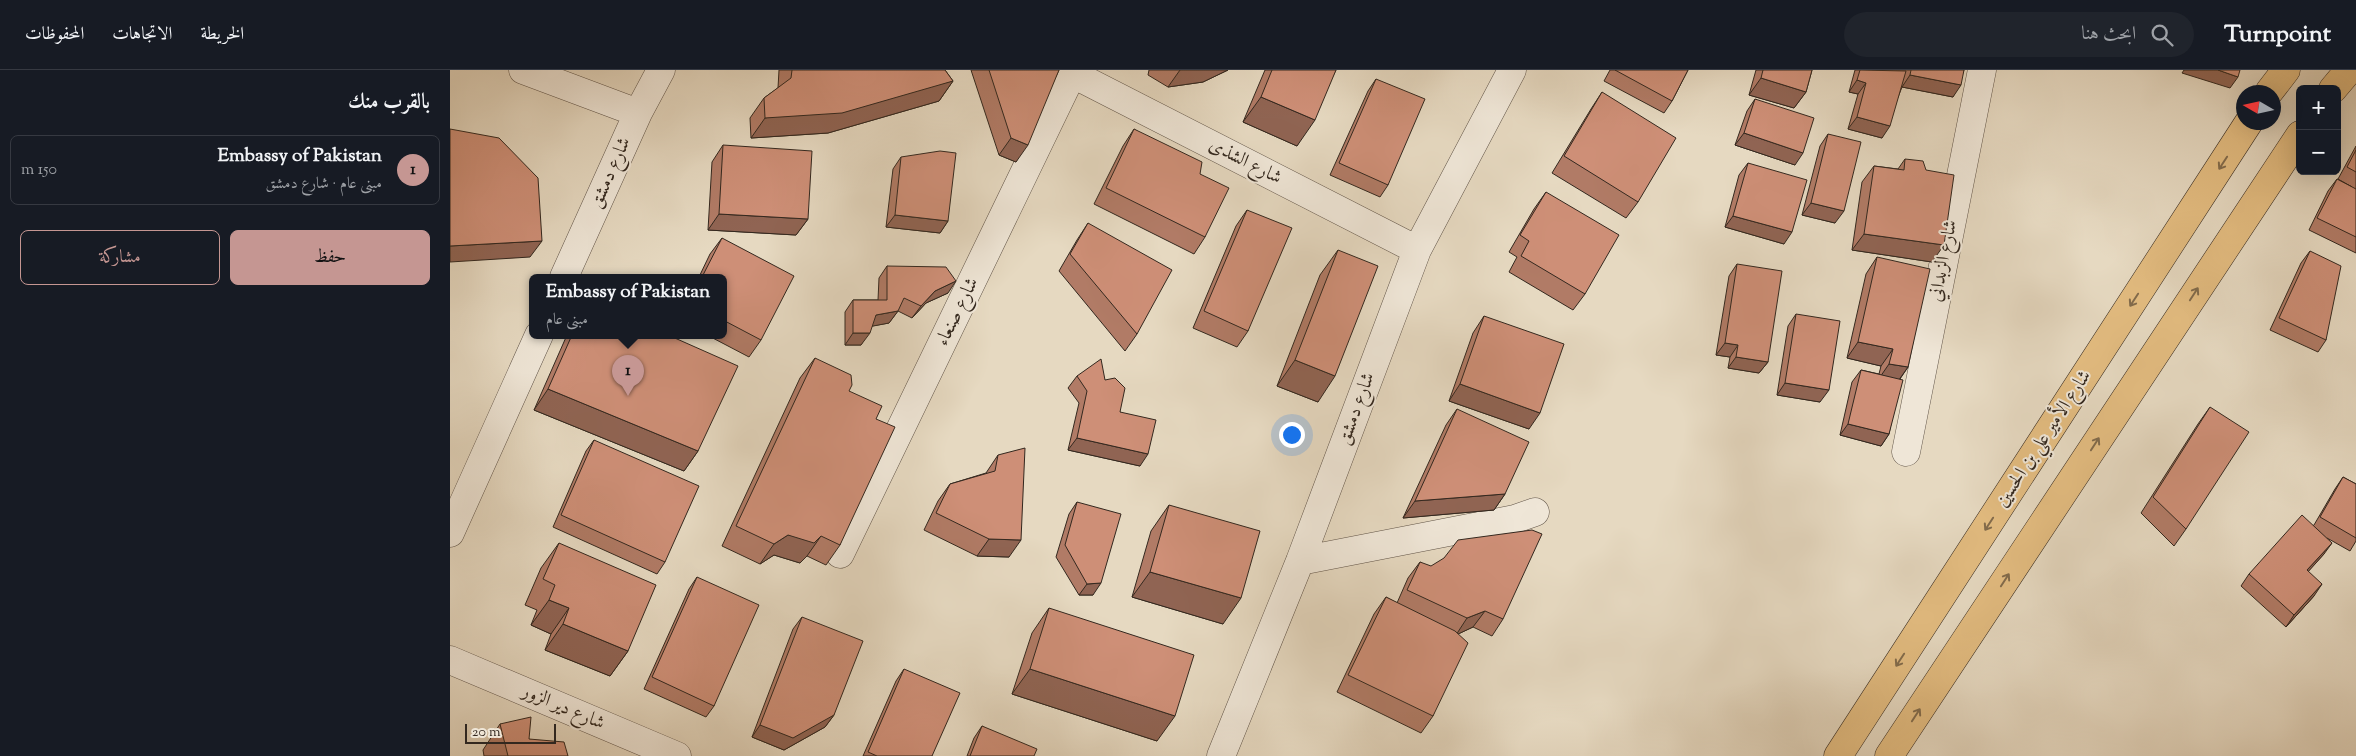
<!DOCTYPE html>
<html lang="ar">
<meta charset="utf-8">
<style>
body{margin:0;font-family:"Sorts Mill Goudy",Amiri,serif;background:#20242c;color:#f1f3f6;direction:rtl}
.controls{position:absolute;right:15px;top:15px;display:grid;overflow:hidden;border-radius:8px;box-shadow:0 5px 20px #0002}
.controls button{width:45px;height:45px;display:grid;place-items:center;padding:0;border:0;border-bottom:1px solid #363941;background:#171b24;color:#f1f3f6;font:25px sans-serif}
.compass{position:absolute;left:1786px;top:15px;width:45px;height:45px;border-radius:50%;background:#171b24;box-shadow:0 5px 20px #0002;rotate:279deg}
.scale{position:absolute;left:15px;bottom:12px;width:91px;box-sizing:border-box;padding-left:5px;border:2px solid #33281f;border-top:0;font-size:14px;line-height:18px;white-space:nowrap;color:#33281f;-webkit-text-stroke:4px #efe6d7;paint-order:stroke}
.you{position:absolute;left:841px;top:364px;width:18px;height:18px;margin:-12px;border:4px solid #fff;border-radius:50%;background:#1a73e8;box-shadow:0 0 0 8px #1a73e833}
.badge{display:grid;place-items:center;width:32px;height:32px;border-radius:50%;background:#c59692;color:#111;font-size:16px;font-weight:700}
.pin{position:absolute;translate:-50% -41px;filter:drop-shadow(0 1px 2px #0008)}
.pin::after{content:'';position:absolute;top:26px;width:18px;height:15px;background:inherit;clip-path:polygon(0 0,100% 0,50% 100%)}
.popup{position:absolute;left:79px;top:204px;width:198px;height:65px;box-sizing:border-box;display:grid;place-content:center;border-radius:8px;background:#171b24;filter:drop-shadow(0 1px 4px #0005);font-size:16px;white-space:nowrap;color:#9ea1a6}
.popup b{font-size:19px;color:#f1f3f6}
.popup::after{content:'';position:absolute;left:50%;top:100%;margin-left:-10px;border:10px solid transparent;border-top-color:#171b24}
.list{margin:0;padding:0;list-style:none}
h2{display:flex;justify-content:space-between;align-items:center;height:65px;margin:0;padding:0 20px;font-size:21px}
h2 small{font-size:16px;font-weight:400;color:#9ea1a6}
.list li{display:grid;grid-template-columns:32px 1fr auto;gap:15px;align-items:center;box-sizing:border-box;height:70px;margin:0 10px 10px;padding:0 10px;border:1px solid #363941;border-radius:8px}
.list b{display:block;font-size:19px;white-space:nowrap}
.list p{margin:0;font-size:16px;white-space:nowrap;color:#9ea1a6}
.list em{font-size:16px;font-style:normal;color:#9ea1a6}
.actions{display:flex;gap:10px;padding:15px 20px}
.actions a{flex:1;padding:11px 0;border:1px solid #c59692;border-radius:8px;text-align:center;font-size:18px;color:#c59692}
.actions .main{background:#c59692;color:#111}
.icon{flex:none;width:28px;height:28px;fill:none;stroke:currentColor;stroke-width:2;stroke-linecap:round;stroke-linejoin:round}
.map{position:relative;flex:none;width:1906px;height:686px;overflow:hidden;direction:ltr}
header{display:flex;align-items:center;gap:30px;box-sizing:border-box;height:70px;padding:0 25px;background:#171b24;border-bottom:1px solid #363941}
header strong{font-size:24px}
nav{display:flex;gap:28px;margin-inline-start:auto;font-size:18px}
.search{width:350px;height:45px;background:#20242c;display:flex;align-items:center;gap:12px;box-sizing:border-box;padding:0 18px;border-radius:28px;color:#9ea1a6;font-size:19px}
main{display:flex}
aside{flex:1;background:#171b24}
.map>svg:first-child{display:block}
</style>
<header>
<strong>Turnpoint</strong>
<div class="search"><svg class="icon" aria-label="search" viewBox="0 0 24 24"><circle cx="10" cy="10" r="6"/><path d="M15 15l6 6"/></svg>ابحث هنا</div>
<nav><a>الخريطة</a><a>الاتجاهات</a><a>المحفوظات</a></nav>
</header>
<main>
<div class="map">
<svg width="1906" height="686" viewBox="0 0 1906 686">
<rect width="100%" height="100%" fill="#e6d9c1"/>
<filter id="stains"><feTurbulence type="fractalNoise" baseFrequency=".004" numOctaves="4"/><feColorMatrix values="0 0 0 0 .2 0 0 0 0 .09 0 0 0 0 .02 0 0 0 .5 -.17"/></filter>
<radialGradient id="worn" r=".72"><stop offset=".6" stop-color="#630" stop-opacity="0"/><stop offset="1" stop-color="#630" stop-opacity=".3"/></radialGradient>
<g fill="none" stroke-linecap="round" stroke-linejoin="round">
<!-- minor casing -->
<g stroke="#605448" stroke-width="29">
<path id="minor" d="M73,0L188,43
M623,4L967,180
M114,207L188,43L211,0
M1456,382L1532,0
M0,463L89,265
M390,484L624,0
M850,491L1065,449L1085,442
M0,590L227,686
M771,686L850,491L967,180L1062,0"/>
</g>
<!-- major casing -->
<g stroke="#33281f" stroke-width="29">
<path id="major" d="M1883,19L1899,0
M1819,22L1836,0
M1388,686L1799,52
M1439,686L1850,65"/>
</g>
<!-- minor -->
<use href="#minor" stroke="#efe6d7" stroke-width="28"/>
<!-- major -->
<use href="#major" stroke="#e3bc80" stroke-width="28"/>
</g>
<!-- wall -->
<path fill="#b17b66" stroke="#33281f" d="M329,0H495L503,11L489,31L378,63L301,68L300,48L314,28L328,18Z
M521,0H609L566,92L549,85Z
M699,0H778L753,12L718,17L698,5Z
M815,0H886L847,76L793,52Z
M1160,0H1238L1222,31L1214,43L1154,11Z
M1306,0H1362L1356,22L1344,38L1299,25Z
M1405,0H1514L1503,27L1452,17L1432,68L1398,59L1408,24L1399,22Z
M926,9L938,115L930,127L880,105L918,21Z
M1152,22L1188,132L1176,148L1102,103L1141,39Z
M1305,29L1345,95L1285,75L1297,41Z
M684,59L750,104L755,167L744,184L644,134L673,76Z
M1378,64L1385,153L1352,145L1370,76Z
M273,75L358,149L346,165L258,160L262,92Z
M1906,76V183L1859,160L1878,121L1887,109L1902,117L1888,109Z
M451,87L498,151L490,163L436,157L443,99Z
M1455,89L1482,192L1402,180L1412,112L1424,96L1448,99Z
M1298,93L1334,174L1275,157L1289,105Z
M1096,122L1135,224L1123,240L1059,202L1067,187L1059,182L1084,139Z
M797,140L798,261L787,277L743,258L786,156Z
M638,153L687,264L675,281L609,201L627,170Z
M272,168L311,270L299,287L257,265H273V207H249L260,184Z
M888,180L868,332L827,316L870,205Z
M1860,181L1876,270L1868,282L1820,260L1851,193Z
M1427,187L1458,297L1450,309L1439,364L1431,376L1390,365L1402,312L1411,300L1429,304L1431,296L1397,288L1416,204Z
M1287,194L1318,292L1309,303L1278,298L1280,287L1266,285L1279,206Z
M437,196L498,223L476,233L462,248L448,241L439,253L422,256L411,275H395V242L403,230H428L429,208Z
M1346,244L1370,332L1327,325L1338,256Z
M1034,246L1079,359L999,331L1023,263Z
M117,265H218L248,381L234,401L84,340Z
M365,288L399,321L426,349L390,475L376,495L357,486L350,493L324,485L310,494L272,476L350,308Z
M627,306L655,310L670,342L690,396L618,380L629,333L618,318Z
M1760,337L1736,459L1724,476L1691,443L1748,354Z
M1007,339L1055,424L1044,440L953,448L996,355Z
M144,370L215,492L207,504L103,457L136,381Z
M548,385L559,487L527,486L474,460L488,431L500,414L536,403Z
M1893,407L1906,414V471L1900,481L1877,468L1874,484L1858,501L1864,526L1836,557L1791,516L1799,504L1864,455L1885,419Z
M627,432L643,525H629L606,487L619,444Z
M719,435L773,554L682,527L701,461Z
M109,473L178,581L160,606L95,580L101,564L81,555L87,540L75,535L91,498Z
M970,492L1053,549L1042,566L1023,557L1008,564L983,646L971,663L887,622L924,544L936,527L947,533L958,508Z
M247,507L264,636L256,647L194,619L239,519Z
M599,538L707,671L562,624L582,563Z
M352,547L384,645L375,657L334,680L302,667L343,559Z
M454,599L482,686H413L446,611Z
M50,654L79,669L118,686H34L33,680Z
M532,656L584,686H517L524,668Z"/>
<!-- shaded-wall -->
<path fill="#906453" stroke="#33281f" d="M730,0H778L753,12L718,17Z
M1734,0H1768L1788,7L1780,18L1732,3Z
M1460,5L1511,15L1503,27L1452,17Z
M1311,8L1356,22L1344,38L1299,25Z
M1407,10L1416,13L1408,24L1399,22Z
M503,11L489,31L378,63L301,68L315,48Z
M811,27L865,50L847,76L793,52Z
M1407,47L1440,56L1432,68L1398,59Z
M1294,63L1353,83L1345,95L1285,75Z
M561,68L578,75L566,92L549,85Z
M1361,133L1394,141L1385,153L1352,145Z
M269,144L358,149L346,165L258,160Z
M445,145L498,151L490,163L436,157Z
M1283,146L1342,162L1334,174L1275,157Z
M1414,164L1494,175L1482,192L1402,180Z
M92,171L80,187L0,192V176Z
M506,211L498,223L476,233L462,248L471,236L485,221Z
M448,241L439,253L418,257L426,245Z
M403,263H420L411,275H395Z
M1408,272L1443,279L1431,296L1397,288Z
M1275,273L1288,275L1280,287L1266,285Z
M1286,287L1318,292L1309,303L1278,298Z
M845,290L885,306L868,332L827,316Z
M1439,294L1458,297L1446,314L1428,310Z
M1335,313L1379,320L1370,332L1327,325Z
M1010,314L1090,343L1079,359L999,331Z
M98,319L248,381L234,401L84,340Z
M1398,354L1439,364L1431,376L1390,365Z
M627,368L698,384L690,396L618,380Z
M1055,424L1044,440L953,448L965,431Z
M338,465L371,466L357,486L350,493L324,485L310,494L324,474Z
M539,469L571,470L559,487L527,486Z
M1882,473L1874,484L1849,512L1857,500Z
M700,502L791,528L773,554L682,527Z
M651,513L643,525H629L637,514Z
M1872,514L1864,526L1836,557L1844,545Z
M99,530L119,538L101,564L81,555Z
M1035,541L1023,557L1006,565L1017,548Z
M113,554L178,581L160,606L95,580Z
M580,599L725,646L707,671L562,624Z
M384,645L375,657L334,680L302,667L310,655Z"/>
<!-- building -->
<path fill="#ce8f77" stroke="#33281f" d="M342,0H495L503,11L392,43L315,48L314,28L341,8Z
M539,0H609L578,75L561,68Z
M822,0H886L865,50L811,27Z
M1165,0H1238L1222,31Z
M1313,0H1362L1356,22L1311,8Z
M1410,0L1456,1L1440,56L1407,47L1416,13L1407,10Z
M1461,0H1514L1511,15L1460,5Z
M1768,0H1790L1788,7Z
M926,9L975,29L938,115L889,93Z
M1152,22L1226,68L1188,132L1114,86Z
M1305,29L1364,48L1353,83L1294,63Z
M0,59L49,68L88,108L92,171L0,176Z
M684,59L752,92L750,104L779,118L755,167L656,118Z
M1378,64L1411,72L1394,141L1361,133Z
M273,75L362,81L358,149L269,144Z
M1906,80V102L1897,97Z
M490,81L506,83L498,151L445,145L451,87Z
M1455,89L1473,91L1476,100L1504,105L1494,175L1414,164L1424,96L1454,100Z
M1298,93L1357,110L1342,162L1283,146Z
M1887,109L1906,119V167L1867,148Z
M1096,122L1169,165L1135,224L1071,186L1079,171L1070,165Z
M797,140L842,158L798,261L754,241Z
M638,153L722,200L687,264L620,184Z
M272,168L344,206L311,270L273,250V207H252Z
M888,180L928,196L885,306L845,290Z
M1860,181L1891,196L1876,270L1829,248Z
M1427,187L1480,199L1458,297L1439,294L1443,279L1408,272Z
M1287,194L1332,201L1318,292L1286,287L1288,275L1275,273Z
M437,196L496,197L506,211L485,221L471,236L454,228L448,241L426,245L420,263H403V230H437Z
M1346,244L1390,251L1379,320L1335,313Z
M1034,246L1114,274L1090,343L1010,314Z
M122,265H218L288,296L248,381L98,319Z
M365,288L401,305L402,315L399,321L432,336L426,349L445,357L390,475L371,466L364,473L338,465L324,474L286,456Z
M651,289L655,310L665,308L675,318L670,342L706,350L698,384L627,368L637,321L627,306Z
M1411,300L1453,310L1439,364L1398,354Z
M1760,337L1799,362L1736,459L1703,427Z
M1007,339L1079,372L1055,424L965,431Z
M144,370L249,416L215,492L111,445Z
M575,378L571,470L539,469L486,443L500,414L545,401L548,385Z
M1893,407L1906,414V468L1870,447Z
M627,432L671,444L651,513L637,514L615,475Z
M719,435L810,461L791,528L700,502Z
M1852,445L1882,473L1857,500L1872,514L1844,545L1799,504Z
M1082,460L1092,464L1053,549L1035,541L1017,548L957,520L970,492L981,496L994,488L1008,470Z
M109,473L206,515L178,581L113,554L119,538L99,530L105,515L93,509Z
M247,507L309,535L264,636L202,607Z
M936,527L1005,561L1018,573L983,646L898,605Z
M599,538L744,585L725,646L580,599Z
M352,547L413,571L384,645L343,668L310,655Z
M454,599L510,623L482,686H427L418,682Z
M81,647L79,669L114,672L118,686H58L50,654Z
M532,656L587,679L584,686H520Z"/>
<!-- one-way arrows -->
<defs><path id="oneway-shaft" d="M-6 0H5M1.5-3L5.5 0L1.5 3" fill="none" stroke-width="1.6" stroke-linecap="round" stroke-linejoin="round" transform="scale(1.25)"/></defs>
<g stroke="#826b4b">
<use href="#oneway-shaft" transform="translate(1773 93) rotate(123)"/>
<use href="#oneway-shaft" transform="translate(1744 224) rotate(-57)"/>
<use href="#oneway-shaft" transform="translate(1684 230) rotate(123)"/>
<use href="#oneway-shaft" transform="translate(1645 374) rotate(-57)"/>
<use href="#oneway-shaft" transform="translate(1539 454) rotate(123)"/>
<use href="#oneway-shaft" transform="translate(1555 510) rotate(-57)"/>
<use href="#oneway-shaft" transform="translate(1450 590) rotate(123)"/>
<use href="#oneway-shaft" transform="translate(1466 645) rotate(-57)"/>
</g>
<g text-anchor="middle" dominant-baseline="central" stroke-width="4" stroke-linejoin="round" paint-order="stroke">
<!-- street labels -->
<g font-size="19" fill="#33281f" stroke="#efe6d7">
<text transform="translate(795 92) rotate(27)">شارع الشذى</text>
<text transform="translate(161 103) rotate(-66)">شارع دمشق</text>
<text transform="translate(1494 191) rotate(-79)">شارع الزبداني</text>
<text transform="translate(508 242) rotate(-64)">شارع صنعاء</text>
<text transform="translate(907 339) rotate(-70)">شارع دمشق</text>
<text transform="translate(1594 369) rotate(-57)">شارع الأمير علي بن الحسين</text>
<text transform="translate(113 638) rotate(23)">شارع دير الزور</text>
</g>
</g>
<rect width="100%" height="100%" filter="url(#stains)"/>
<rect width="100%" height="100%" fill="url(#worn)"/>
</svg>
<div class="controls">
<button>+</button>
<button>−</button>
</div>
<svg class="compass" viewBox="-18 -18 36 36"><path d="M0-13l5 13h-10z" fill="#e53935"/><path d="M0 13l5-13h-10z" fill="#9ea1a6"/></svg>
<div class="scale">20 m</div>
<div class="you"></div>
<div class="pin badge" style="left:178px;top:326px">1</div>
<div class="popup"><b>Embassy of Pakistan</b>مبنى عام</div>
</div>
<aside>
<h2>بالقرب منك<small></small></h2>
<ul class="list">
<li><span class="badge">1</span><div><b>Embassy of Pakistan</b><p>مبنى عام · شارع دمشق</p></div><em>150 m</em></li>
</ul>
<div class="actions"><a class="main">حفظ</a><a>مشاركة</a></div>
</aside>
</main>
